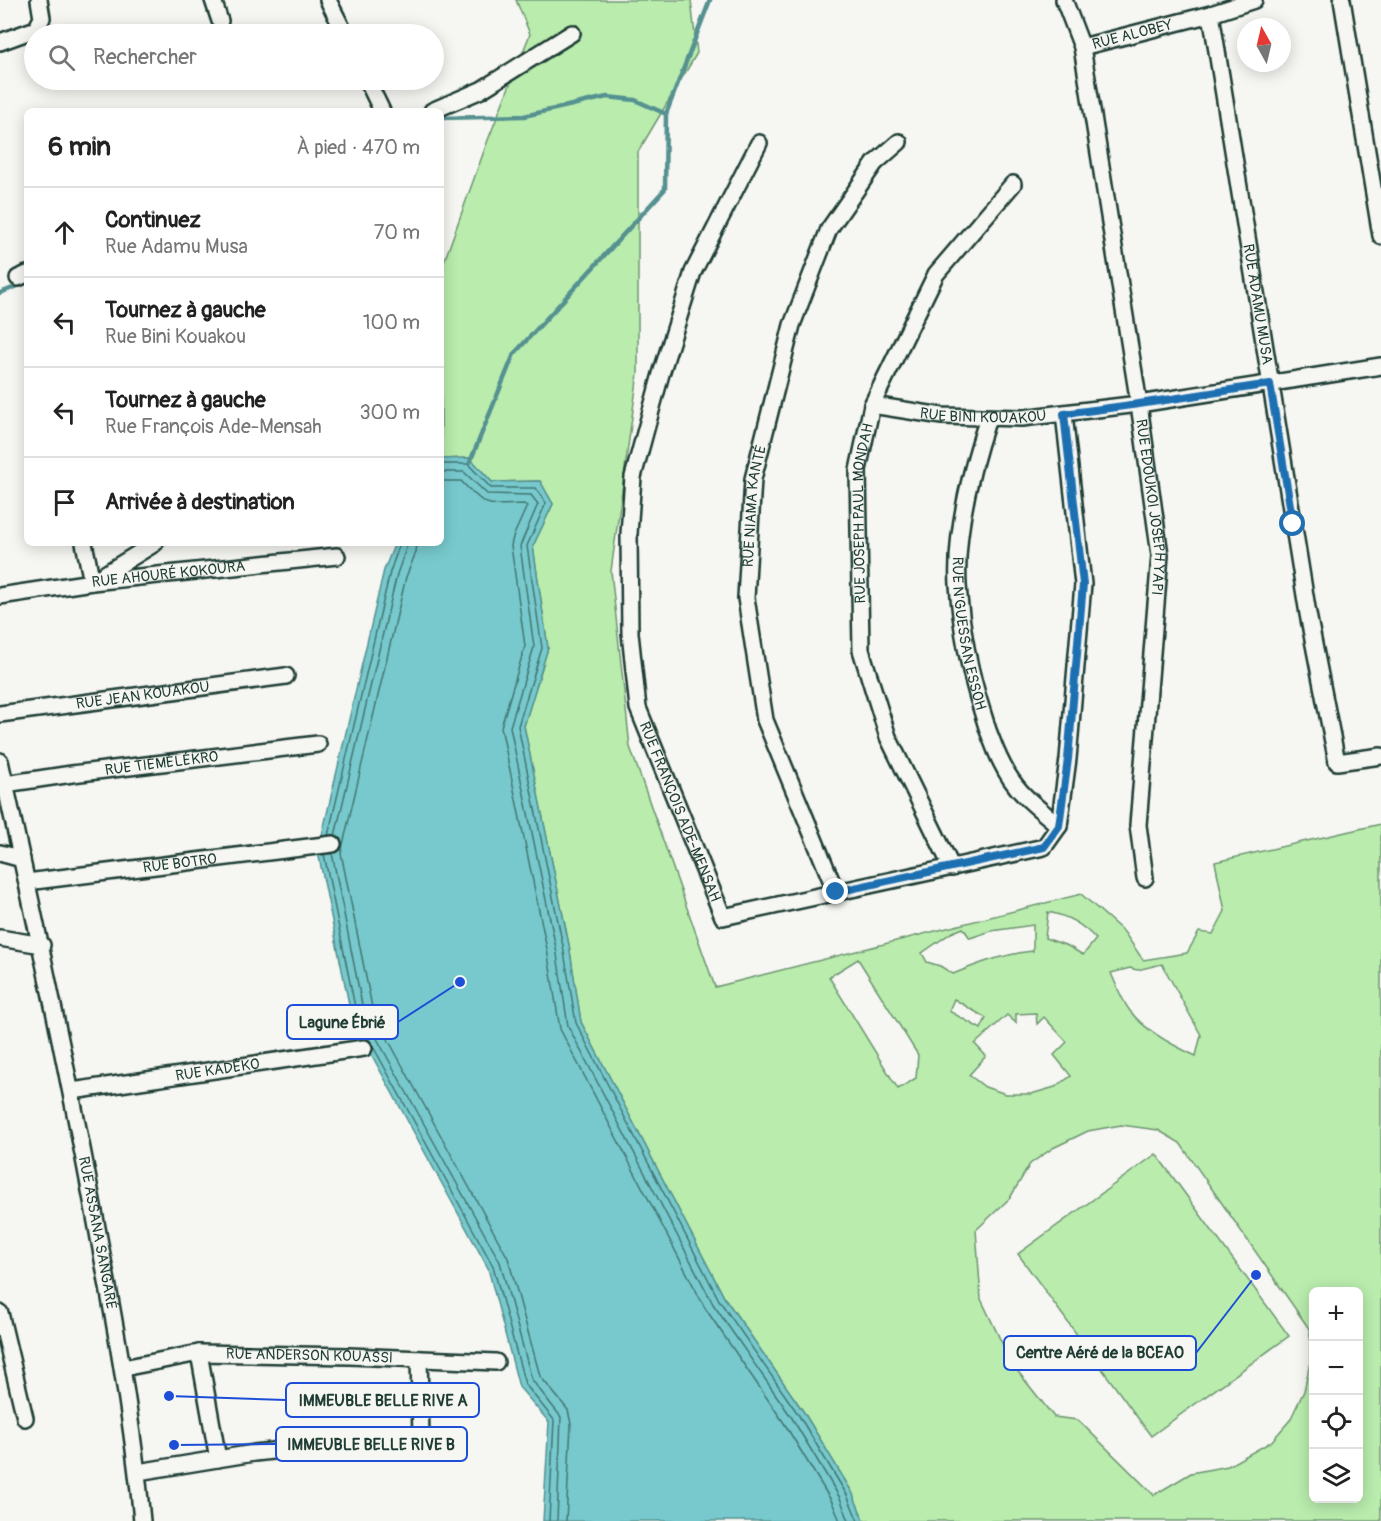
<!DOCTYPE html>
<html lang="fr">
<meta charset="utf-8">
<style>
body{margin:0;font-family:Pangolin,sans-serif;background:#f6f6f6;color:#222}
.controls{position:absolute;right:18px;bottom:18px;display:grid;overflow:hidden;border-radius:9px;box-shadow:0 3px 15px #0003}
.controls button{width:54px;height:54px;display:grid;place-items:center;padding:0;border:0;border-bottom:2px solid #e0e0e0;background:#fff;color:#222;font:30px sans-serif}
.compass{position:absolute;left:1237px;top:18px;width:54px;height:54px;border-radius:50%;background:#fff;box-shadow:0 3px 15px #0003;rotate:352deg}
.stop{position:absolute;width:18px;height:18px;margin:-14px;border:4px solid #1f6fb2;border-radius:50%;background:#fff}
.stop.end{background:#1f6fb2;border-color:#fff;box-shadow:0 2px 6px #0008}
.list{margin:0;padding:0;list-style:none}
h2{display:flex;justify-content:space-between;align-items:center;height:78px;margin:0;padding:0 24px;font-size:26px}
h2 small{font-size:20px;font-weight:400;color:#767676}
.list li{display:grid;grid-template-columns:39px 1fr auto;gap:18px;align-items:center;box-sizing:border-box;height:90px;padding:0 24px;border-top:2px solid #e0e0e0}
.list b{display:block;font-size:22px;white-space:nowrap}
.list p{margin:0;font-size:20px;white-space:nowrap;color:#767676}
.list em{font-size:20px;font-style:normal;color:#767676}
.icon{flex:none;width:33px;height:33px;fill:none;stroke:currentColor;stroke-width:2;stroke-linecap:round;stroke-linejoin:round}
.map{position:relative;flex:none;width:1381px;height:1521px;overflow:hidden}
.search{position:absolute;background:#fff;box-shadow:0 3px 15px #0003;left:24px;top:24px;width:420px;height:66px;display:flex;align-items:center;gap:15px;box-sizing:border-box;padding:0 21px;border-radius:33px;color:#767676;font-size:22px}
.panel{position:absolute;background:#fff;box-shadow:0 3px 15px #0003;left:24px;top:108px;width:420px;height:438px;border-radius:9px}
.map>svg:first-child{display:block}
</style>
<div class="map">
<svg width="1381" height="1521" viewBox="0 0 1381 1521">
<rect width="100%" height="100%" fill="#f6f6f2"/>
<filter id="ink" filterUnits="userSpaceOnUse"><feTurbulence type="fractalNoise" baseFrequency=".0167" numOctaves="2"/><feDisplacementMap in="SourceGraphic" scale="12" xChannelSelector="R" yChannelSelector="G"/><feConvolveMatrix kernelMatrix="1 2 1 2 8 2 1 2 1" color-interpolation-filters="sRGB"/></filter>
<g filter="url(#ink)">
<!-- green -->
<path fill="#b9ecad" stroke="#6c9470" stroke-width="1.5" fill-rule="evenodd" d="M516,0H691L697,53L638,152V373L611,571L630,747L715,987L1081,894L1124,932L1143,960L1187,953L1199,932L1213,934L1225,911L1215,862L1381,824V1521H864L852,1492L803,1411L724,1297L581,1022L569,945L524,726L548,648L533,546L553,504L540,481L492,482L470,458L441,459V270L488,140L530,34ZM1048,912C1068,916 1082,924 1096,939L1083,955L1068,946L1045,938ZM1033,925V951C1004,954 980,963 953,974L940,966L927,962L922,953L951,933L963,928L970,938L991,931ZM858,959L918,1055L916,1078L898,1089L829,977ZM1162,964L1201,1035L1196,1056C1174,1046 1145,1031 1130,1011C1122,1000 1117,987 1111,973L1130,968L1137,970ZM954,999L986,1018L981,1029L949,1011ZM1036,1013L1037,1024L1044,1017L1067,1042L1054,1055L1071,1076L1055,1087L1031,1094H1006L985,1087L969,1075L986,1056L975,1044L1007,1015L1016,1023V1014ZM1121,1125L1158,1130L1180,1143L1310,1330V1363L1304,1391L1290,1420L1271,1442L1228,1466L1191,1473L1154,1495L1078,1420L1054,1417L1012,1364L981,1299L976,1230L1010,1198L1030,1164L1053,1148L1088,1131ZM1314,1292H1358V1498H1314Z
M1156,1154L1289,1336L1151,1436L1018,1254Z"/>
<!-- water -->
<path fill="#77c9cd" stroke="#549190" stroke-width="1.5" d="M470,458L492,482L540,481L553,504L533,546L548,648L524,726L569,945L581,1022L724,1297L803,1411L852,1492L864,1521H543L549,1422L519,1387L488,1268L352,1019L318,852L384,570L395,543H441V459Z"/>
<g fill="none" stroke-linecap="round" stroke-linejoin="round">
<!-- shore -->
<path stroke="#427571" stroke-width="1.5" d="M441,464H468L491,488H536L546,503L527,546L542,648L518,726L563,946L576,1023L719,1300L798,1414L847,1495L858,1521
M441,472H464L487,494L531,495L538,504L520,546L534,647L510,727L556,948L568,1026L713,1304L792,1418L840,1498L849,1521
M441,481H461C488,509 485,505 524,504L527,506L513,537L511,546L525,646L501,727L547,949L560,1029L705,1308L784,1423L832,1502L840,1521
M417,543L416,552L406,577L341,853L373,1012L508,1258L540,1376L568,1410L571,1424L566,1521
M328,836L390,572L400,543
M335,836L397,574L408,543
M332,853L364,1015L500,1262L532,1380L561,1417L557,1521
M324,854L357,1017L493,1266L525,1384L554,1420L549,1521"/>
<!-- stream -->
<path stroke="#549190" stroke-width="4.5" d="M441,118L524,116L607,97L635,100L666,114
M0,293L23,284
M470,462L514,354L665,189L666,114L710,0"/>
<!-- street casing -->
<g stroke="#1f3d34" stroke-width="20">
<g id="street">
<path d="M213,0L220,21"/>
<path d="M328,0L345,34"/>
<path id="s1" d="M1064,0L1082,47L1139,404L1160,555L1138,825L1145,878"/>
<path d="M1342,0L1381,236"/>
<path id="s2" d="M1211,14L1308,614L1337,762L1381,756"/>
<path d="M0,42L36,29L42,18L39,0"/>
<path id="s3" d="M1082,47L1211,14L1254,0"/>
<path d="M367,80L382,111"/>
<path d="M432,111L481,90L572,33"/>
<path id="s4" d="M759,143L693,272L661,374L633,477L629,534L630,633L638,708L723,917L1044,847L1059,826L1068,759L1083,584L1064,414"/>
<path d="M18,278L27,274"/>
<path id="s5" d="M872,405L942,416L1022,418L1139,404L1381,366"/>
<path id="s6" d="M988,418C971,469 955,530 958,585C961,627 969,670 982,711C988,733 1001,768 1016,786C1027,801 1045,813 1059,826"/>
<path d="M84,543L92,582L155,543"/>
<path id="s7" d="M0,596L92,582L337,556"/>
<path id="s8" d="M0,714L286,676"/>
<path id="s9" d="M0,761C35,918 69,1075 98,1233C116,1329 133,1424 142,1521"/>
<path id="s10" d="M5,784L72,774L318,744"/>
<path d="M0,853L22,859"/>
<path id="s11" d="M952,868L888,737L861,650L858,470L872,405L936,274L1013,184"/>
<path id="s12" d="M27,882L333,844"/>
<path id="s13" d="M836,892L765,720L746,598L753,479L792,325L829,229L875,163L899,142"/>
<path d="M0,938L42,945"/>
<path id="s14" d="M72,1091L364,1048"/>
<path d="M0,1313L25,1418"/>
<path d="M199,1353L218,1459"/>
<path id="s15" d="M123,1368L199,1353L349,1356L496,1362"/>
<path d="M138,1472L254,1453L328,1445L412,1439L421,1436L419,1359"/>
</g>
</g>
<!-- street -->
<use href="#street" stroke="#f6f6f2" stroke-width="15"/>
</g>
</g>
<g fill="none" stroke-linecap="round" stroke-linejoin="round" filter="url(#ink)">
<!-- route -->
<path stroke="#1f6fb2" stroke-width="8" d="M836,892L1044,847L1059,826L1068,759L1083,584L1064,414L1139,404L1270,384L1293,524"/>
</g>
<g text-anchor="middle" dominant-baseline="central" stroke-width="6" stroke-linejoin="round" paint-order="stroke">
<!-- street labels -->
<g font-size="15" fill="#1f3d34" stroke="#f6f6f2">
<text stroke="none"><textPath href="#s3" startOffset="52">RUE ALOBEY</textPath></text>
<text stroke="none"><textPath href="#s2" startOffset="294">RUE ADAMU MUSA</textPath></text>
<text stroke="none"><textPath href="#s5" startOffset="112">RUE BINI KOUAKOU</textPath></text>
<text stroke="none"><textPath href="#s13" startOffset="402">RUE NIAMA KANTÉ</textPath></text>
<text stroke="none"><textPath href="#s1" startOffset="516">RUE EDOUKOI JOSEPH YAPI</textPath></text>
<text stroke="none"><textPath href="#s11" startOffset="374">RUE JOSEPH PAUL MONDAH</textPath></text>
<text stroke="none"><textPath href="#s7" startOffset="170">RUE AHOURÉ KOKOURA</textPath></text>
<text stroke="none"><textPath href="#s6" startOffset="220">RUE N'GUESSAN ESSOH</textPath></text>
<text stroke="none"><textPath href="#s8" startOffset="144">RUE JEAN KOUAKOU</textPath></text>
<text stroke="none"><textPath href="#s10" startOffset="158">RUE TIÉMÉLÉKRO</textPath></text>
<text stroke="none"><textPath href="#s4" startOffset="702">RUE FRANÇOIS ADE-MENSAH</textPath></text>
<text stroke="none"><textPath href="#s12" startOffset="154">RUE BOTRO</textPath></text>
<text stroke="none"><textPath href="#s14" startOffset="147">RUE KADÉKO</textPath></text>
<text stroke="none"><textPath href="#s9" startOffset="482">RUE ASSANA SANGARÉ</textPath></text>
<text stroke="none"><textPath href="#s15" startOffset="188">RUE ANDERSON KOUASSI</textPath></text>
</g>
</g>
<!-- callouts -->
<path fill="none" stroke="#1d4ed8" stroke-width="2" d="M460 982L398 1022M1256 1275L1196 1353M169 1396L286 1400M174 1445L276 1444"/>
<g fill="#1d4ed8" stroke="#f6f6f2" stroke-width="2">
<circle cx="460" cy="982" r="6"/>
<circle cx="1256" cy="1275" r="6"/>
<circle cx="169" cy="1396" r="6"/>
<circle cx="174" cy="1445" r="6"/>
</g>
<g fill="#f6f6f2" stroke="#1d4ed8" stroke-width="2">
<rect x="287" y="1005" width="111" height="34" rx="6"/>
<rect x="1004" y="1336" width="192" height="34" rx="6"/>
<rect x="286" y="1383" width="193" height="34" rx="6"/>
<rect x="276" y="1427" width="191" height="34" rx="6"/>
</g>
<g font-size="16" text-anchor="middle" font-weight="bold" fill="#1f3d34">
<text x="342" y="1028">Lagune Ébrié</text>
<text x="1100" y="1358">Centre Aéré de la BCEAO</text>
<text x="383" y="1406">IMMEUBLE BELLE RIVE A</text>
<text x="371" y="1450">IMMEUBLE BELLE RIVE B</text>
</g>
</svg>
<div class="controls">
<button>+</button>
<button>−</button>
<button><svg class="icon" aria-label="locate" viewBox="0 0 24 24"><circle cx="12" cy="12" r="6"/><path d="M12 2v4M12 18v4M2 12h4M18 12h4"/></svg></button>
<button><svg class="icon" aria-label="layers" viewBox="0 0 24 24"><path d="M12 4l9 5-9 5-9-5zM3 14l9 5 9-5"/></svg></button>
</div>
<svg class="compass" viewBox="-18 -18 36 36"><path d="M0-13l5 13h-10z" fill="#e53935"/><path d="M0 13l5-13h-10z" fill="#767676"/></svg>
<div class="stop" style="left:1293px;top:524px"></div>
<div class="stop end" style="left:836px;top:892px"></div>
<div class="search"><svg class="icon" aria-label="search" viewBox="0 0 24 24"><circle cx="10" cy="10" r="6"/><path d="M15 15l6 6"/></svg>Rechercher</div>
<section class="panel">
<h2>6 min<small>À pied · 470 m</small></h2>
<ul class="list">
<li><svg class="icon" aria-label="ahead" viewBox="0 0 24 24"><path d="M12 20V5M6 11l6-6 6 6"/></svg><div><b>Continuez</b><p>Rue Adamu Musa</p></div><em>70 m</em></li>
<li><svg class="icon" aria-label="left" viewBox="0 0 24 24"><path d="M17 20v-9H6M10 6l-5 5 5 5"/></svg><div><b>Tournez à gauche</b><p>Rue Bini Kouakou</p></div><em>100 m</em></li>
<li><svg class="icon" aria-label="left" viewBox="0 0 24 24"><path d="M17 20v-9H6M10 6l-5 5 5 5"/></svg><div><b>Tournez à gauche</b><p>Rue François Ade-Mensah</p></div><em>300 m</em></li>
<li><svg class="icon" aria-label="arrive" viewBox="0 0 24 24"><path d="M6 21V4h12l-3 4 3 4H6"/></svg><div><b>Arrivée à destination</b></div></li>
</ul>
</section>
</div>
